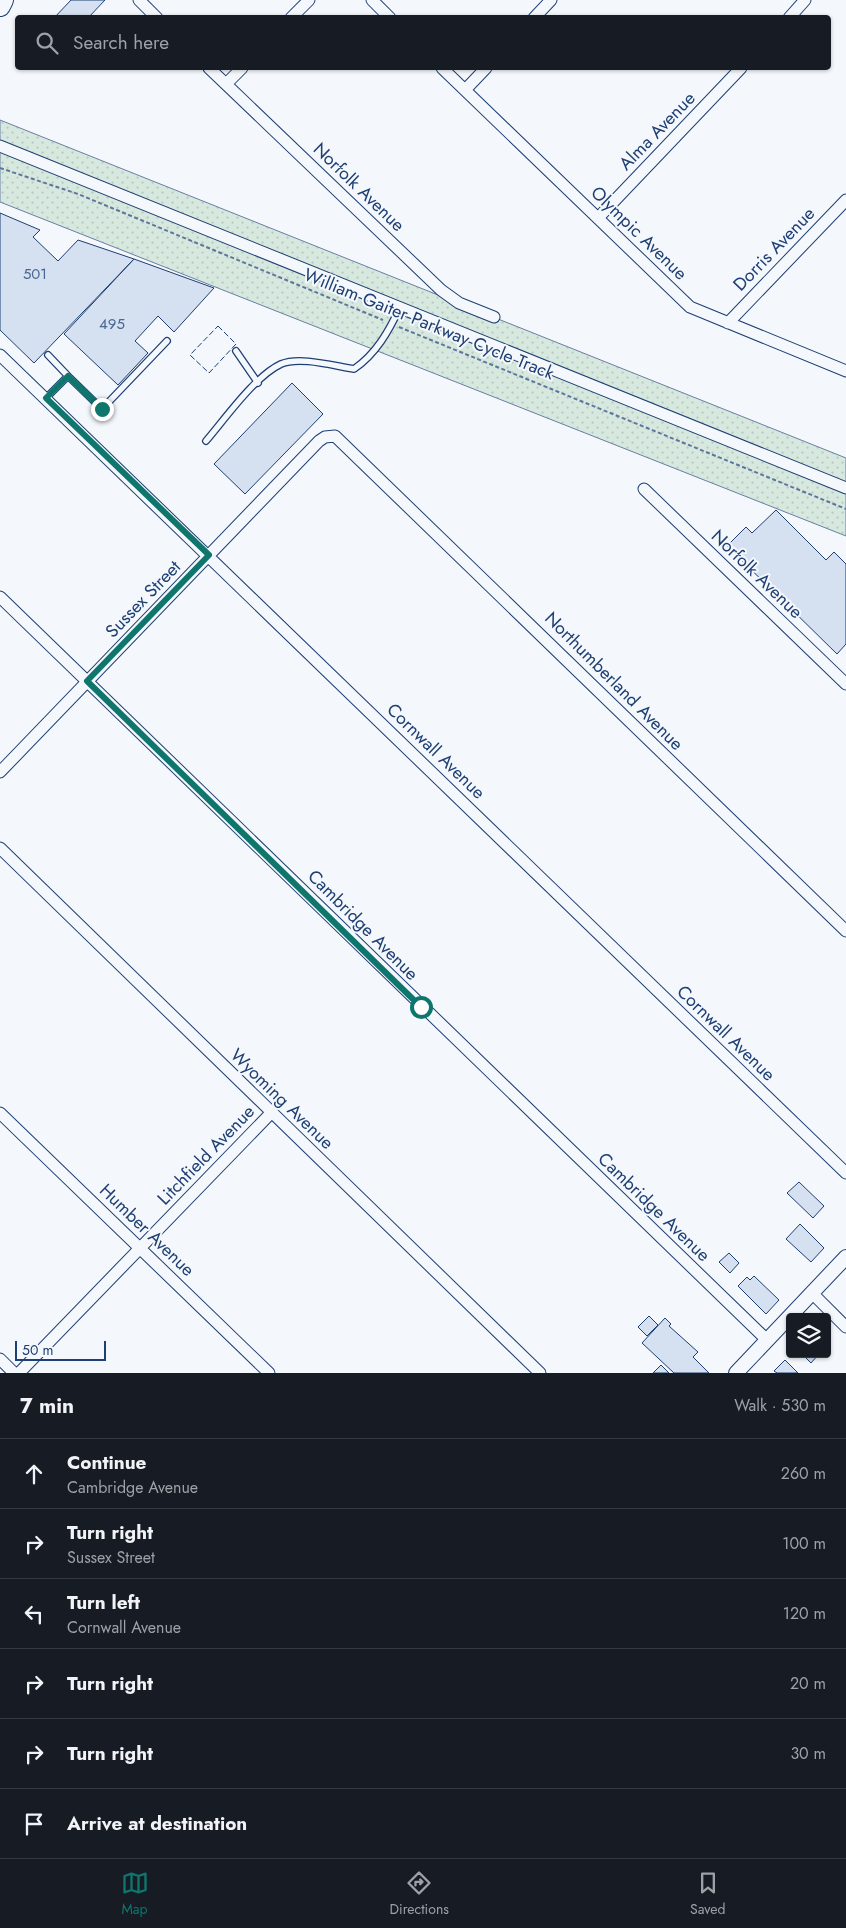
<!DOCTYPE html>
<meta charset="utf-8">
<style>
body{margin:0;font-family:Jost,sans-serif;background:#20242c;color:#f1f3f6}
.controls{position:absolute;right:15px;bottom:15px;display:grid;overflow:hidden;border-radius:5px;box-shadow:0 1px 4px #0004}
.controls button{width:45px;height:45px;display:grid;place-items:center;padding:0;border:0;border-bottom:1px solid #363941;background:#171b24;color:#f1f3f6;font:25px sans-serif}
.scale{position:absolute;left:15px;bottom:12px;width:91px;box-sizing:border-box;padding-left:5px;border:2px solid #1d3f73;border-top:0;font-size:14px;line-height:18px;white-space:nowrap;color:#1d3f73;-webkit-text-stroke:4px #f4f7fb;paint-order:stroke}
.stop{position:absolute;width:15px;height:15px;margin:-11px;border:4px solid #0f766e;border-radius:50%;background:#fff}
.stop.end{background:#0f766e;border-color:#fff;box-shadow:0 1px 5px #0008}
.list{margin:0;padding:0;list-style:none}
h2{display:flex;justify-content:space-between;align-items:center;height:65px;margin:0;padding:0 20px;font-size:21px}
h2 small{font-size:16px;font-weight:400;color:#9ea1a6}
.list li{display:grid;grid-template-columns:32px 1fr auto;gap:15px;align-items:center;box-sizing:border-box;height:70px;padding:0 20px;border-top:1px solid #363941}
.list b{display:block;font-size:19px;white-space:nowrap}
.list p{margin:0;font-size:16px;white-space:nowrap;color:#9ea1a6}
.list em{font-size:16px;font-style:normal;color:#9ea1a6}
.icon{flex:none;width:28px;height:28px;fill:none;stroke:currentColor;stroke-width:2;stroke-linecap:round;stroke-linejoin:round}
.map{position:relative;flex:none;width:846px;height:1373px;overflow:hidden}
.search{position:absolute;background:#171b24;box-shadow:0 1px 4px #0004;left:15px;right:15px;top:15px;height:55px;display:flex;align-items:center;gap:12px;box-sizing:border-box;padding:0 18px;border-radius:5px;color:#9ea1a6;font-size:19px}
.sheet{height:485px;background:#171b24}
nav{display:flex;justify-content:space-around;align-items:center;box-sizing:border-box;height:70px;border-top:1px solid #363941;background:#171b24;font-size:14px;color:#9ea1a6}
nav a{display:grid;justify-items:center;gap:2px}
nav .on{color:#0f766e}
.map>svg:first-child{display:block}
</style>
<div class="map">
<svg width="846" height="1373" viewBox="0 0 846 1373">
<defs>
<pattern id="grass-dots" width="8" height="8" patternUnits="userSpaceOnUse" patternTransform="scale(1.25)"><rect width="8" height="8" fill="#d7e8df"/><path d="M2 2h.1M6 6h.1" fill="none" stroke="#b8c8c3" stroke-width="1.8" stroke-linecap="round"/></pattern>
</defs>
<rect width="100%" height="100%" fill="#f4f7fb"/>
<!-- grass -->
<path fill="url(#grass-dots)" stroke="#687fa3" d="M0,120L846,458V536L0,202Z"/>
<!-- building -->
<path fill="#d5e0f0" stroke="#1d3f73" d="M71,0H105L88,18H54Z
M0,213L40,230L33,237L58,261L78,240L134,259L34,363L0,330Z
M134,259L214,288L174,332L158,316L135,341L148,353L118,385L64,334Z
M292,383L323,414L245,494L214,464Z
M776,510L826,560L834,552L846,564V644L837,654L727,546L746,527L752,533Z
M799,1182L824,1206L813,1218L787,1193Z
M800,1224L824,1248L811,1262L786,1239Z
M729,1253L739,1263L730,1273L719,1262Z
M754,1276L779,1300L766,1314L738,1286L747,1277L750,1280Z
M649,1316L658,1325L647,1336L638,1327Z
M665,1318L671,1324L669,1326L698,1352L693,1357L709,1373H674L642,1343Z
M802,1354H819L811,1363Z
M785,1360L798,1373H777L774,1371Z
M661,1365L669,1373H653Z"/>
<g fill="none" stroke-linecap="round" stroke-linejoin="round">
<!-- service casing -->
<g stroke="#1d3f73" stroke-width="8">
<path id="service" d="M236,351L258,383
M68,376L102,409L167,341
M46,398L68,376L48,355
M206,441C225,419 255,376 281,364C300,356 334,366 354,369C376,354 389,331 400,307"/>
</g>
<!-- minor casing -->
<g stroke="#1d3f73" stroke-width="13">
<path id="minor" d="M139,0L157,18
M372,0L390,18
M291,18L309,0
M534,18L551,0
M789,18L805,0
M209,68L441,290L459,303L494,317
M442,68L690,307L846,371
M226,84L242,68
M465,90L486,68
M0,146L846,488
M598,218L741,68
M728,323L846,200
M0,355L846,1173
M644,489L846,684
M0,597L767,1340
M0,772L319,441L325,437L335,436L846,931
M0,848L540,1373
M0,1113L269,1373
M812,1293L846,1327
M0,1359L14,1373
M19,1373L271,1113"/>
</g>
<!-- tertiary casing -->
<g stroke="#1d3f73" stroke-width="16">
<path id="tertiary" d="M736,1373L846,1257"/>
</g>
<!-- motorway casing -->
<g stroke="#1d3f73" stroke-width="22">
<path id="motorway" d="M0,6L3,0"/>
</g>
<!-- path -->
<path stroke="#5e769c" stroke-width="2" stroke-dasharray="4 2.5" stroke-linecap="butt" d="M0,168L78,194L383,320
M399,327L846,509"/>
<!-- service -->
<use href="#service" stroke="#f4f7fb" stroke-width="5.5"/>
<!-- minor -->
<use href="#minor" stroke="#f4f7fb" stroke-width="11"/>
<!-- tertiary -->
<use href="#tertiary" stroke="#f4f7fb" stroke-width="14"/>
<!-- motorway -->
<use href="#motorway" stroke="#f4f7fb" stroke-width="20"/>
<!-- fence -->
<path stroke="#1d3f73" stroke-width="1" stroke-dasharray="6 2.5" stroke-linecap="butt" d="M218,326L236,344L209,373L190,355Z"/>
</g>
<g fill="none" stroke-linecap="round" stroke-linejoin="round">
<!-- route -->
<path stroke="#0f766e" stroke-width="6" d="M102,409L68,376L46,398L209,555L87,681L421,1007"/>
</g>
<g text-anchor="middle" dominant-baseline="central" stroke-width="4" stroke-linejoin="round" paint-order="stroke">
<!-- number labels -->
<g font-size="15" fill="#4b6792">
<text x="35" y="274">501</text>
<text x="112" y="324">495</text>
</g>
<!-- street labels -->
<g font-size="18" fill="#1d3f73" stroke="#f4f7fb">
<text transform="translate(657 131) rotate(-46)">Alma Avenue</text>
<text transform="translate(359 187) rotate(44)">Norfolk Avenue</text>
<text transform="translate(639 233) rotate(44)">Olympic Avenue</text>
<text transform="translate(774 249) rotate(-46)">Dorris Avenue</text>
<text transform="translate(429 324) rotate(22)">William Gaiter Parkway Cycle Track</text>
<text transform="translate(757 574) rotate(44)">Norfolk Avenue</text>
<text transform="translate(143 599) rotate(-46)">Sussex Street</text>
<text transform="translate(614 681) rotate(45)">Northumberland Avenue</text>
<text transform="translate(436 751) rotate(44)">Cornwall Avenue</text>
<text transform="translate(363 925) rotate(45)">Cambridge Avenue</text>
<text transform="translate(726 1033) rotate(44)">Cornwall Avenue</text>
<text transform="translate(282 1099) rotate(44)">Wyoming Avenue</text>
<text transform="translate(206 1155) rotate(-46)">Litchfield Avenue</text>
<text transform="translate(654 1207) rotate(44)">Cambridge Avenue</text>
<text transform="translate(147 1230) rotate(44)">Humber Avenue</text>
</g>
</g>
</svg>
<div class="controls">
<button><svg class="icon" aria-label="layers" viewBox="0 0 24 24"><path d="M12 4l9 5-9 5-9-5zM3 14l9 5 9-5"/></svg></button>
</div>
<div class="scale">50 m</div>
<div class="stop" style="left:421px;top:1007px"></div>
<div class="stop end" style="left:102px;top:409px"></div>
<div class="search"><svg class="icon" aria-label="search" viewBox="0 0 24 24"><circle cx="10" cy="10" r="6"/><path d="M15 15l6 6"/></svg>Search here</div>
</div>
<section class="sheet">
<h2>7 min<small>Walk · 530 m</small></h2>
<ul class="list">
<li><svg class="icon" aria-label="ahead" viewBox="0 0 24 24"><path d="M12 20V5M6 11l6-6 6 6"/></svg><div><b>Continue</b><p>Cambridge Avenue</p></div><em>260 m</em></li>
<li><svg class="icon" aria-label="right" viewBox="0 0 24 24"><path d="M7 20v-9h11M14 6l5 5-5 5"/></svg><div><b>Turn right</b><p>Sussex Street</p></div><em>100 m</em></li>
<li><svg class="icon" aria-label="left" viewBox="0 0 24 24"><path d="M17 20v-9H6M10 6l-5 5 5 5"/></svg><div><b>Turn left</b><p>Cornwall Avenue</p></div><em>120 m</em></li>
<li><svg class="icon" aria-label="right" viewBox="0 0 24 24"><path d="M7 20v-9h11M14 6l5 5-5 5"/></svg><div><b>Turn right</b></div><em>20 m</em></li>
<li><svg class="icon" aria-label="right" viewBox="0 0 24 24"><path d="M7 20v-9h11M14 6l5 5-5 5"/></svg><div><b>Turn right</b></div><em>30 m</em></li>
<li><svg class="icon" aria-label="arrive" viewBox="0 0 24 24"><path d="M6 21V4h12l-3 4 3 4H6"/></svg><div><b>Arrive at destination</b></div></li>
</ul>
</section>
<nav>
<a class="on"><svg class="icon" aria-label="map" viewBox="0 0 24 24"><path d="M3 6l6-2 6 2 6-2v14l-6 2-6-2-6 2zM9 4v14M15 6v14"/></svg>Map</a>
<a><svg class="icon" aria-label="directions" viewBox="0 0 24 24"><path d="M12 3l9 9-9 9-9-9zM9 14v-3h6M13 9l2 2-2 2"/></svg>Directions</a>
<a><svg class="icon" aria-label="saved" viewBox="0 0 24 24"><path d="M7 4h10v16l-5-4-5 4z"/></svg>Saved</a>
</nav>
